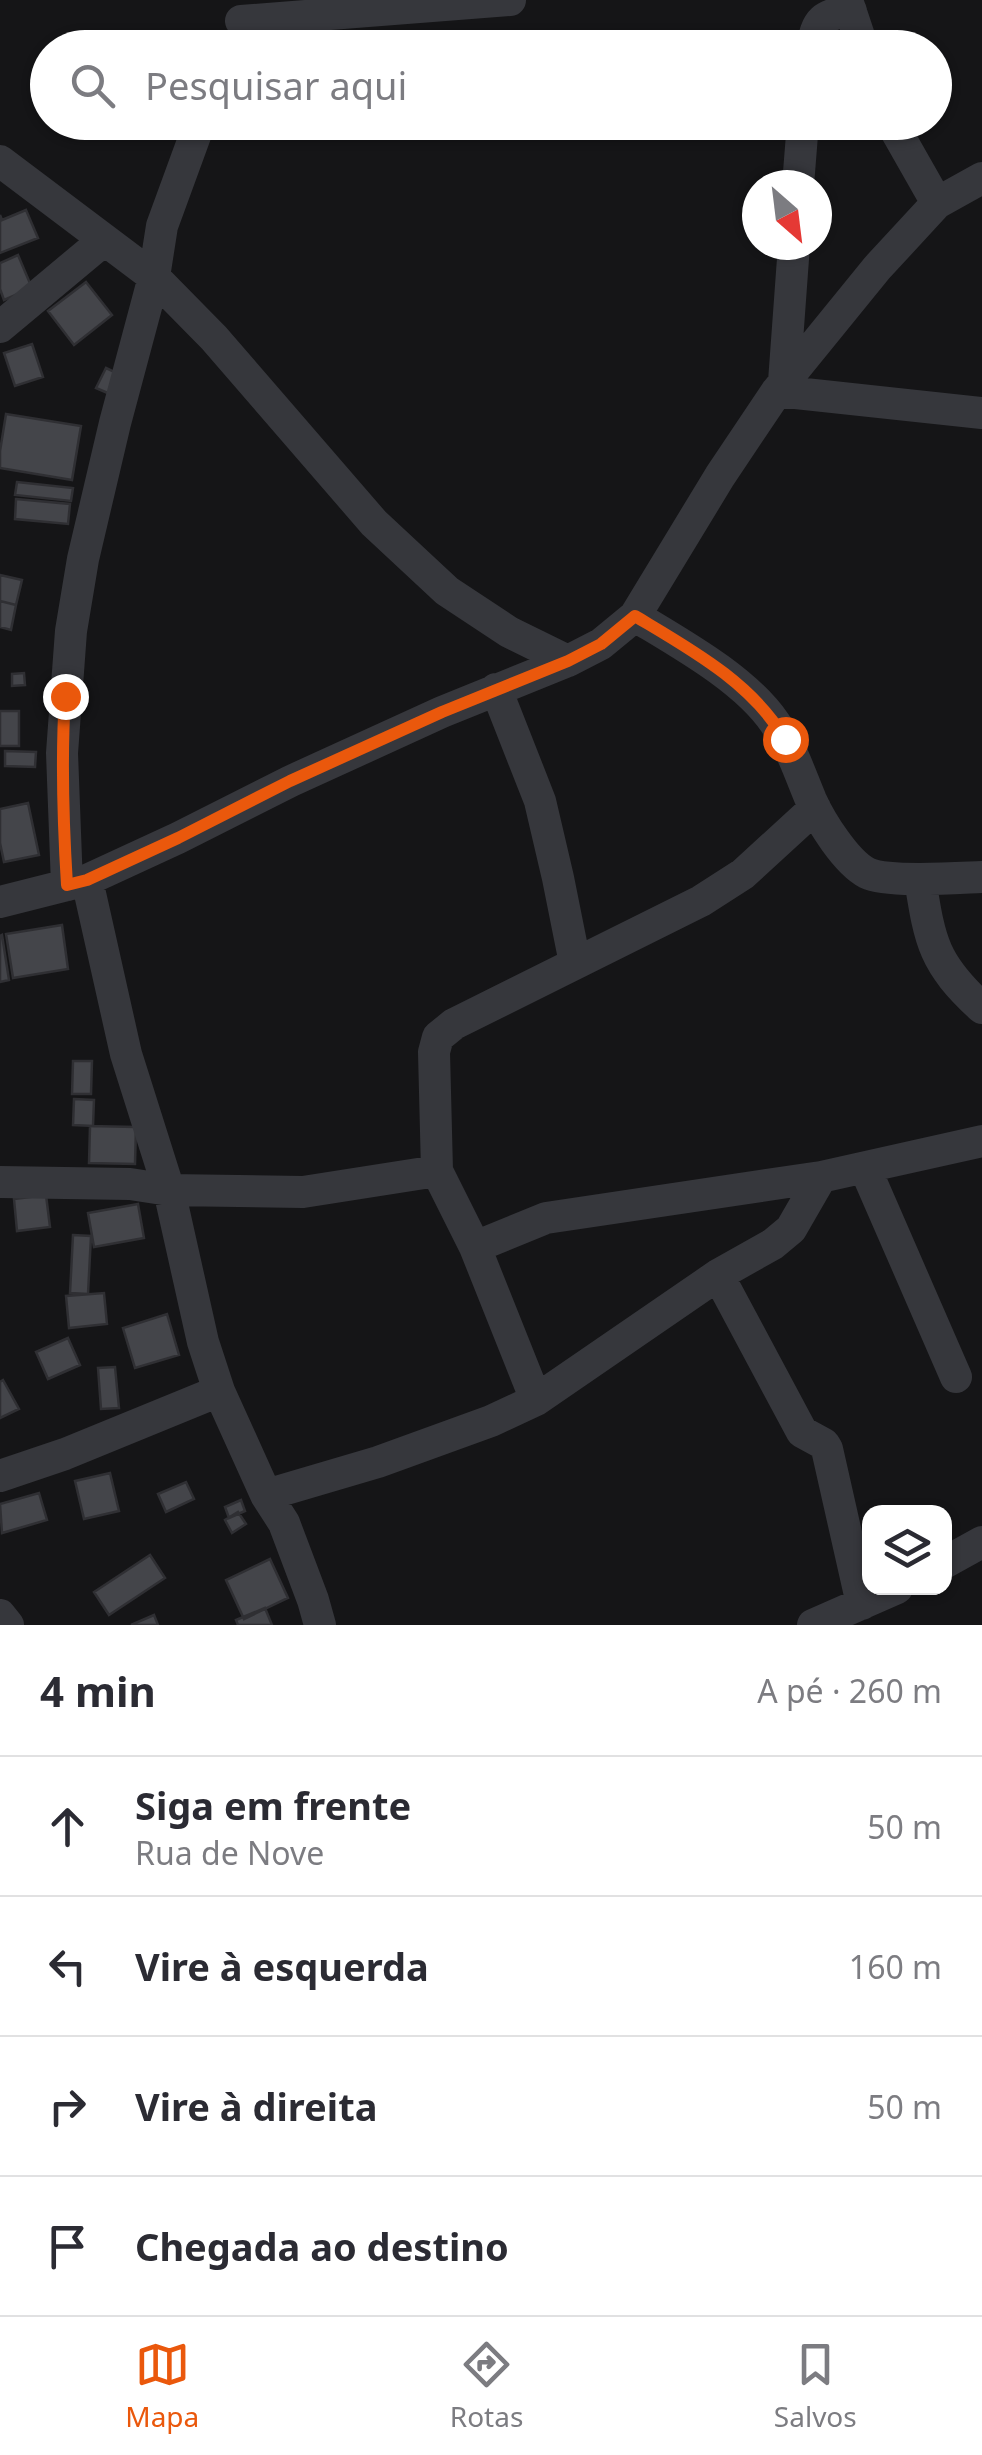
<!DOCTYPE html>
<html lang="pt">
<meta charset="utf-8">
<style>
body{margin:0;font-family:"Noto Sans",sans-serif;background:#f7f7f7;color:#2b2b33}
.controls{position:absolute;right:30px;bottom:30px;display:grid;overflow:hidden;border-radius:20px;box-shadow:0 2px 8px #0004}
.controls button{width:90px;height:90px;display:grid;place-items:center;padding:0;border:0;border-bottom:2px solid #e1e1e2;background:#fff;color:#2b2b33;font:50px sans-serif}
.compass{position:absolute;left:742px;top:170px;width:90px;height:90px;border-radius:50%;background:#fff;box-shadow:0 2px 8px #0004;rotate:152deg}
.stop{position:absolute;width:30px;height:30px;margin:-22px;border:8px solid #ea580c;border-radius:50%;background:#fff}
.stop.end{background:#ea580c;border-color:#fff;box-shadow:0 2px 10px #0008}
.list{margin:0;padding:0;list-style:none}
h2{display:flex;justify-content:space-between;align-items:center;height:130px;margin:0;padding:0 40px;font-size:42px}
h2 small{font-size:32px;font-weight:400;color:#7c7c81}
.list li{display:grid;grid-template-columns:65px 1fr auto;gap:30px;align-items:center;box-sizing:border-box;height:140px;padding:0 40px;border-top:2px solid #e1e1e2}
.list b{display:block;font-size:38px;white-space:nowrap}
.list p{margin:0;font-size:32px;white-space:nowrap;color:#7c7c81}
.list em{font-size:32px;font-style:normal;color:#7c7c81}
.icon{flex:none;width:55px;height:55px;fill:none;stroke:currentColor;stroke-width:2;stroke-linecap:round;stroke-linejoin:round}
.map{position:relative;flex:none;width:982px;height:1625px;overflow:hidden}
.search{position:absolute;background:#fff;box-shadow:0 2px 8px #0004;left:30px;right:30px;top:30px;height:110px;display:flex;align-items:center;gap:25px;box-sizing:border-box;padding:0 35px;border-radius:55px;color:#7c7c81;font-size:38px}
.sheet{height:690px;background:#fff}
nav{display:flex;justify-content:space-around;align-items:center;box-sizing:border-box;height:140px;border-top:2px solid #e1e1e2;background:#fff;font-size:28px;color:#7c7c81}
nav a{display:grid;justify-items:center;gap:5px}
nav .on{color:#ea580c}
.map>svg:first-child{display:block}
</style>
<div class="map">
<svg width="982" height="1625" viewBox="0 0 982 1625">
<rect width="100%" height="100%" fill="#151517"/>
<!-- building -->
<path fill="#44454a" stroke="#2f2f33" stroke-width="2.5" d="M26,210L38,238L0,253V215L2,220Z
M18,255L32,288L4,300L0,289V263Z
M86,282L112,315L74,345L48,311Z
M32,344L43,377L15,386L4,353Z
M106,368L119,374L110,394L96,388Z
M6,414L81,426L72,480L0,468V451Z
M17,482L73,488L71,501L15,495Z
M16,499L70,504L68,524L15,519Z
M0,575L22,580L16,605L0,601Z
M0,601L16,605L11,630L0,627Z
M24,673L25,685L12,686V674Z
M0,711H19V746H0Z
M5,751L36,752L35,767L5,766Z
M28,803L39,855L4,862L0,843V809Z
M62,925L68,969L13,978L6,934Z
M2,935L9,980L0,982V936Z
M73,1061H92L91,1094H72Z
M74,1099L94,1100L93,1126L73,1125Z
M90,1126L136,1127L135,1164L89,1163Z
M46,1195L50,1227L17,1231L14,1199Z
M138,1204L144,1238L94,1247L88,1213Z
M73,1235L91,1236L88,1294L70,1293Z
M104,1293L107,1324L69,1328L66,1296Z
M167,1314L179,1355L135,1368L123,1328Z
M68,1338L80,1365L48,1379L36,1352Z
M115,1367L119,1408L101,1409L98,1368Z
M3,1380L19,1409L0,1418V1382Z
M110,1473L119,1511L84,1519L75,1481Z
M186,1482L194,1499L166,1512L158,1494Z
M39,1493L47,1520L2,1533L0,1504Z
M241,1500L245,1511L229,1518L225,1507Z
M238,1512L246,1524L232,1533L225,1520Z
M150,1555L165,1578L109,1615L94,1592Z
M270,1559L288,1598L244,1619L226,1580Z
M265,1608L272,1625H238L236,1620Z
M154,1615L158,1625H131Z"/>
<g fill="none" stroke-linecap="round" stroke-linejoin="round">
<!-- minor -->
<path stroke="#36373c" stroke-width="32" d="M847,0L863,48
M241,21L510,0
M812,48C817,19 822,15 851,11
M891,122L937,203
M0,161L154,277L214,338L374,523L447,591L509,632L568,661
M798,185L803,122
M0,327L103,241
M784,382L794,245
M777,391L982,413
M635,616C681,644 745,679 775,723C791,746 800,774 811,800C821,822 846,862 867,873C888,883 956,878 982,877
M496,689L540,801L558,878L575,963
M920,879C930,942 933,963 982,1008
M87,880L126,1054L169,1190L203,1342L219,1391L266,1495L284,1523L313,1600L320,1625
M67,885L62,753L71,631L83,559L115,423L154,277L162,226L200,122
M0,902L87,880L178,838L291,781L442,712L568,661L601,644L635,616L720,476L777,391L877,268L937,203L982,178
M865,1168L956,1377
M0,1182L130,1184L169,1190L303,1192L437,1171
M475,1247L546,1218L821,1177L982,1141
M718,1275L802,1432L824,1444L827,1449L862,1604
M536,1400L475,1247L437,1171L434,1052L438,1037L454,1024L701,901L743,874L815,808
M0,1476L65,1454L219,1391
M266,1495L378,1462L491,1421L536,1400L718,1275L773,1244L791,1229L821,1177
M944,1563L982,1542
M0,1615L8,1625
M813,1625L897,1588"/>
</g>
<g fill="none" stroke-linecap="round" stroke-linejoin="round">
<!-- route -->
<path stroke="#ea580c" stroke-width="12" d="M65,696C61,759 63,821 67,885L87,880L178,838L290,781L442,712L568,661L601,644L635,616C690,649 751,682 785,739"/>
</g>
</svg>
<div class="controls">
<button><svg class="icon" aria-label="layers" viewBox="0 0 24 24"><path d="M12 4l9 5-9 5-9-5zM3 14l9 5 9-5"/></svg></button>
</div>
<svg class="compass" viewBox="-18 -18 36 36"><path d="M0-13l5 13h-10z" fill="#e53935"/><path d="M0 13l5-13h-10z" fill="#7c7c81"/></svg>
<div class="stop" style="left:785px;top:739px"></div>
<div class="stop end" style="left:65px;top:696px"></div>
<div class="search"><svg class="icon" aria-label="search" viewBox="0 0 24 24"><circle cx="10" cy="10" r="6"/><path d="M15 15l6 6"/></svg>Pesquisar aqui</div>
</div>
<section class="sheet">
<h2>4 min<small>A pé · 260 m</small></h2>
<ul class="list">
<li><svg class="icon" aria-label="ahead" viewBox="0 0 24 24"><path d="M12 20V5M6 11l6-6 6 6"/></svg><div><b>Siga em frente</b><p>Rua de Nove</p></div><em>50 m</em></li>
<li><svg class="icon" aria-label="left" viewBox="0 0 24 24"><path d="M17 20v-9H6M10 6l-5 5 5 5"/></svg><div><b>Vire à esquerda</b></div><em>160 m</em></li>
<li><svg class="icon" aria-label="right" viewBox="0 0 24 24"><path d="M7 20v-9h11M14 6l5 5-5 5"/></svg><div><b>Vire à direita</b></div><em>50 m</em></li>
<li><svg class="icon" aria-label="arrive" viewBox="0 0 24 24"><path d="M6 21V4h12l-3 4 3 4H6"/></svg><div><b>Chegada ao destino</b></div></li>
</ul>
</section>
<nav>
<a class="on"><svg class="icon" aria-label="map" viewBox="0 0 24 24"><path d="M3 6l6-2 6 2 6-2v14l-6 2-6-2-6 2zM9 4v14M15 6v14"/></svg>Mapa</a>
<a><svg class="icon" aria-label="directions" viewBox="0 0 24 24"><path d="M12 3l9 9-9 9-9-9zM9 14v-3h6M13 9l2 2-2 2"/></svg>Rotas</a>
<a><svg class="icon" aria-label="saved" viewBox="0 0 24 24"><path d="M7 4h10v16l-5-4-5 4z"/></svg>Salvos</a>
</nav>
